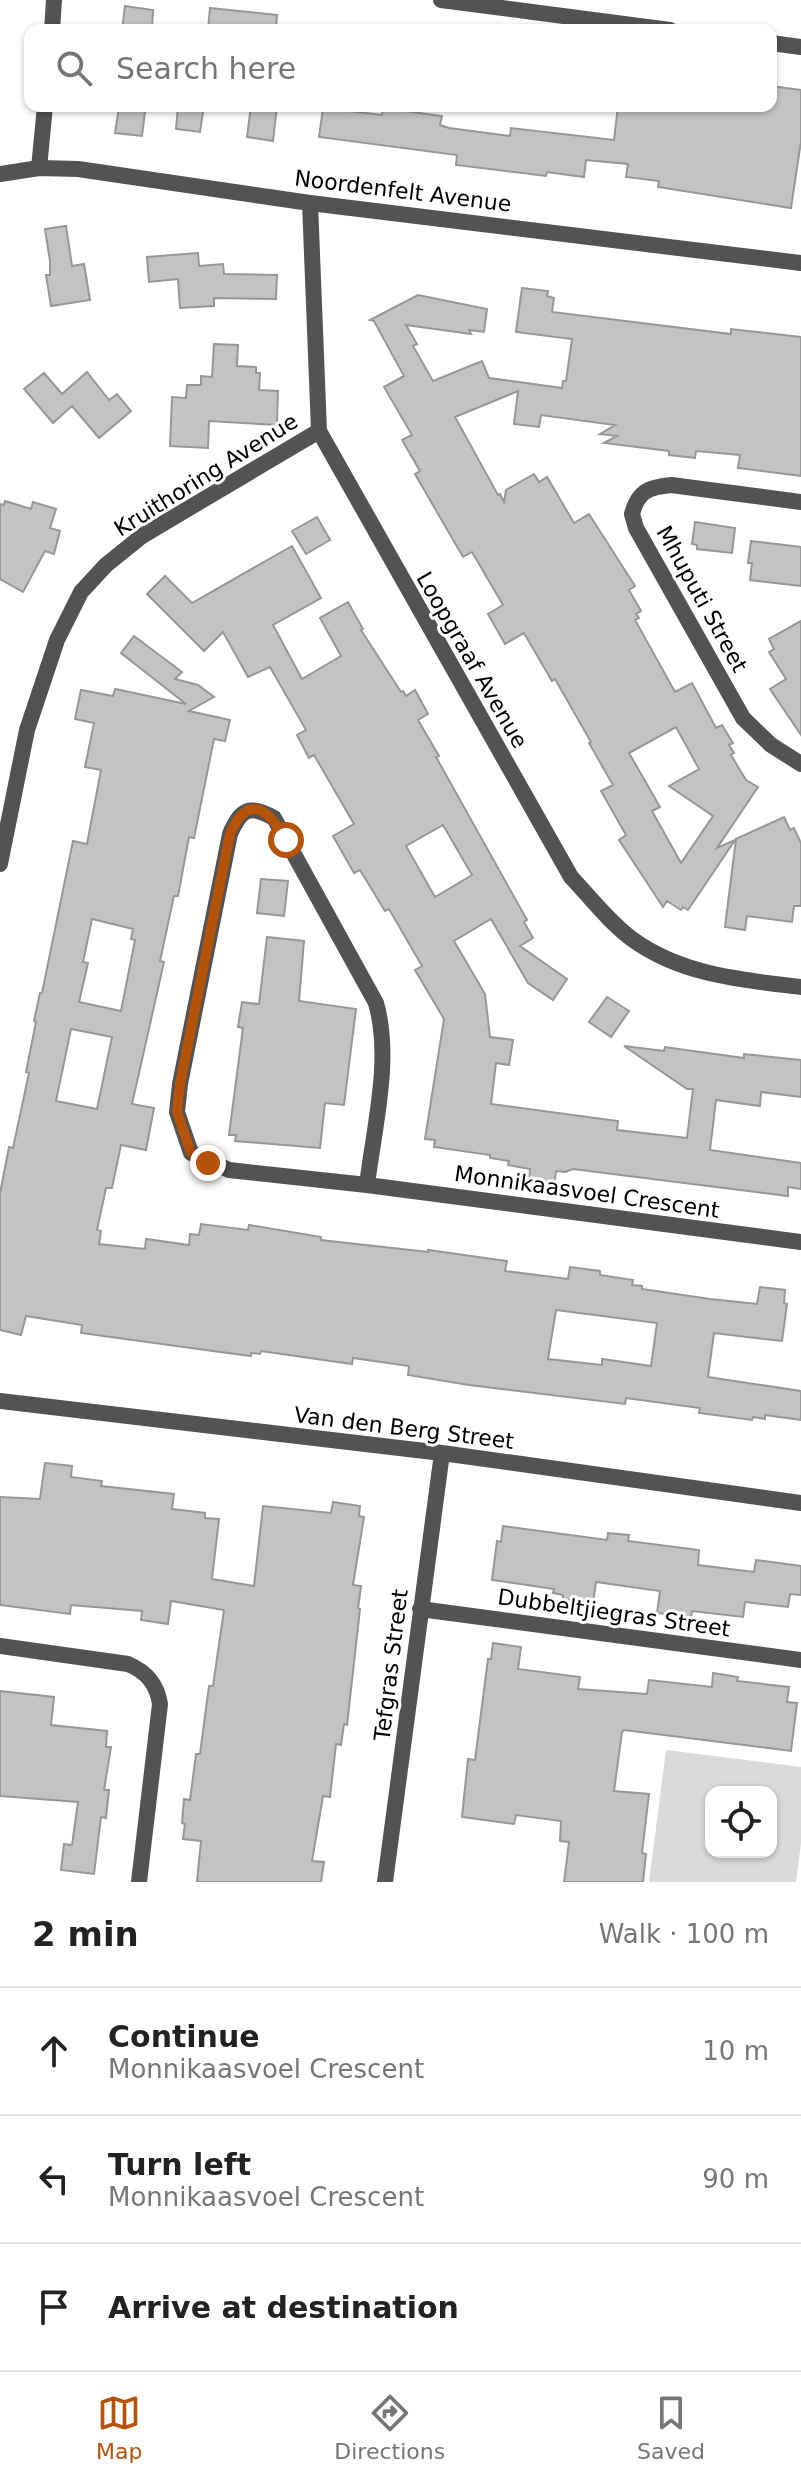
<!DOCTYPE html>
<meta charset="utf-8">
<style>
body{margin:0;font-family:"DejaVu Sans",sans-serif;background:#f6f6f6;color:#222}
.controls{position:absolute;right:24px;bottom:24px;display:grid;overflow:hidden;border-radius:16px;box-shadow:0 2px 6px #0004}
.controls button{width:72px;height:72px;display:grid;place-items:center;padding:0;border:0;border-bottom:2px solid #e0e0e0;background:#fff;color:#222;font:40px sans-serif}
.stop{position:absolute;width:24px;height:24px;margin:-18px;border:6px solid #b45309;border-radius:50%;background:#fff}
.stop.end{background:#b45309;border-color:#fff;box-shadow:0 2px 8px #0008}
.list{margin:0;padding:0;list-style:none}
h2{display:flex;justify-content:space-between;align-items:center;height:104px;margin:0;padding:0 32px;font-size:34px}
h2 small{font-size:26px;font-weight:400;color:#767676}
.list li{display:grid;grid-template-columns:52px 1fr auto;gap:24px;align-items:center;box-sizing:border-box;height:128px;padding:0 32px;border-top:2px solid #e0e0e0}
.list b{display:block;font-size:30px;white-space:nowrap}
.list p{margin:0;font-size:26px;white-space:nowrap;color:#767676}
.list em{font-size:26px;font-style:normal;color:#767676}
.icon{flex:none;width:44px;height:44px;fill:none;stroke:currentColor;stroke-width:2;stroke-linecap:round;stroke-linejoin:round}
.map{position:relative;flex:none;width:801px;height:1882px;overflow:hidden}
.search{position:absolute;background:#fff;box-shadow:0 2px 6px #0004;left:24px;right:24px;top:24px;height:88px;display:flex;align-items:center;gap:20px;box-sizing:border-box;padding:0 28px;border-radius:16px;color:#767676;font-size:30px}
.sheet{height:488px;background:#fff}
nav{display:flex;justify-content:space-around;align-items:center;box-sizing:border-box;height:112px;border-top:2px solid #e0e0e0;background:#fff;font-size:22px;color:#767676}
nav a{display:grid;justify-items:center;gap:4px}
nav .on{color:#b45309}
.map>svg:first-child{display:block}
</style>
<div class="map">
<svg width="801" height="1882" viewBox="0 0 801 1882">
<rect width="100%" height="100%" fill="#fff"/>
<!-- green -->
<path fill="#dadada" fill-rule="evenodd" d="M666,1750L801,1767V1843L796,1882H649ZM711,1792H771V1852H711Z"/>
<!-- building -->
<path fill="#c3c3c3" stroke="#979797" stroke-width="2" fill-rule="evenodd" d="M125,6L153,10L152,30H122Z
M210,8L277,15L276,30H208Z
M771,86L801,90V141L791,208L658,187L659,181L626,177L628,164L586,160L584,177L547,172L546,176L456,165L457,155L319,137L323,108L382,115L383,108L442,116L440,125L449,128L510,136L511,128L614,140L618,106H771Z
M178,106H204L200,132L176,129Z
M251,106H277L273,141L247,137Z
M119,107L145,111L142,136L115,133Z
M66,226L72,266L84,264L90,300L51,306L46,275H50V261L45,229Z
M198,253L199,266L223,264L224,274L277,275L276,299L214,298V306L180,308L178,279L149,282L147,257Z
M522,288L548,291L547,296L554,298L552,312L731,334V329L801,337V476L738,468L740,455L696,451L695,458L669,455V451L604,443L617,436L600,434L615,425L541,415L539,427L514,424L518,391L455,417L498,495L500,494L504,502L506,490L534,474L539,482L547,477L574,523L589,514L635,586L629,590L641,611L636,614L639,618L635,620L675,692L692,683L716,728L722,725L733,743L729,745L734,753L731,755L746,780L758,787L717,848L735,840L688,910L683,907L681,910L667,901L663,907L619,840L626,835L601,791L613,785L589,743L591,742L555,679L552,681L524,633L505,644L488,614L503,605L472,552L463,557L415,474L420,471L402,440L412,435L384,387L404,376L374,321L370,320L418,295L487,309L484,332L469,330L471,334L406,325L417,344L413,346L433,381L482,361L489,378L562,388L563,381H566L572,339L516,332ZM676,727L699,769L669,786L713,816L681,863L652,811L660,807L629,753Z
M214,344L238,345L237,366L256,367V373H260L259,390L278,391L277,425L209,421L208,448L170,446L172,397L186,398L187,385H201V376L212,377Z
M87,372L109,400L117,394L131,411L99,438L72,406L53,423L24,389L44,373L62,394Z
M5,501L31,509L33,502L56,509L50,528L60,531L54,554L45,551L23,592L0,579V504L4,505Z
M317,517L330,540L306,554L292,531Z
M695,522L735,528L732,553L697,549V545L692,544Z
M751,541L801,547V586L750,580L752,563H748Z
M292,546L321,598L273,625L302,679L341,656L320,618L348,602L363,629L361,630L401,692L403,691L406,696L415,690L428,714L418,720L439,756L436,757L527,920L524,922L533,938L520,946L567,979L553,1000L528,983L491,919L454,941L485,994L490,1037L513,1040L509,1065L496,1063L491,1104L618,1121L617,1130L687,1138L693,1089H687L624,1046L664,1051L665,1047L744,1058V1054L801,1060V1097L761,1092L760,1106L716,1100L710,1150L801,1163V1189L788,1187V1196L573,1169L565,1172L556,1171L554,1184L529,1180L530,1169L508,1165L509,1161L490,1158V1155L434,1147L435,1140L425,1139L444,1019L415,970L422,966L389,909L385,911L360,870L354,873L333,836L354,824L314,755L309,758L297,735L306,730L270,667L248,677L223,632L204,651L147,594L165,576L192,603ZM443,825L472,875L435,897L406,846Z
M801,621V735L770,689L786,679L769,652L774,649L769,639Z
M134,636L182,672L175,679L198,685L214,697L189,711L230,720L225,741L214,739L194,838L189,837L178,896H174L160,961L164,962L132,1104L154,1108L146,1150L121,1145L112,1188H106L97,1230L101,1231L99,1244L145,1249L146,1239L189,1245L190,1234L199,1235L201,1224L248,1230L249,1225L321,1237V1240L428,1252V1250L507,1261L505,1271L568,1279L570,1267L600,1271V1275L633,1280L632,1285L642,1286V1289L710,1299L757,1304L760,1287L785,1290L784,1303L787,1304L782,1341L714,1333L708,1377L801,1391V1420L765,1415V1419L753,1417L752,1420L699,1413L700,1408L626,1398L625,1404L469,1385L408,1375L409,1366L353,1358L352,1364L261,1351L260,1354L251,1353V1356L213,1351L81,1333L82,1325L26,1316L21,1335L0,1330V1193L9,1147L13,1148L29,1073L26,1072L36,1022L34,1021L40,993H42L73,841L87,844L101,770L85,767L94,723L75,719L81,690L113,696L115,689L186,704L121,653ZM92,919L133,929L131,939L135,940L121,1011L79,1002L88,963L83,962ZM71,1029L112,1037L97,1109L56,1101ZM556,1310L657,1323L651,1366L602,1359V1365L548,1359Z
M784,817L790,830L794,828L801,843V906H794L792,922L747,916L745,930L725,927L736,839Z
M261,879L288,881L284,916L257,913Z
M267,937L304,941L299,1001L356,1009L344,1105L325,1103L320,1148L235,1141L236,1135H229L243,1028L238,1027L242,1002L259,1004Z
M607,997L629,1011L611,1037L589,1022Z
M45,1463L72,1466L71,1477L102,1481L101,1486L174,1494L172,1509L205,1513V1518L219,1519L212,1579L254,1586L263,1506L331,1513L333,1502L360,1506L359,1516L364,1517L353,1585L361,1586L358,1608L360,1609L347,1725L344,1724L341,1745L336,1744L330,1797L323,1796L312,1861L324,1862L321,1882H197L201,1841L183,1839L185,1824L182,1823L184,1799L190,1800L196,1754H200L209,1686H213L224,1610L171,1601L168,1624L141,1620L142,1611L71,1605L70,1614L0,1605V1497L40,1499Z
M503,1526L607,1540L608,1533L629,1535L628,1541L699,1550L698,1565L754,1572L756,1560L801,1566V1595L790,1594L788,1607L745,1602L743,1617L692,1611L691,1617L657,1613L660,1591L596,1582L593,1603L563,1599V1595L553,1593L554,1589L492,1580L497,1541L501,1542Z
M493,1643L521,1647L518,1669L580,1677L578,1689L647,1694L649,1680L712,1687L713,1673L738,1677L737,1681L789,1687L787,1702L797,1703L791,1751L624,1730L622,1732L614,1791L649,1794L642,1853L646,1854L643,1882H564L569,1842L560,1841L561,1821L516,1815L514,1824L462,1817L468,1759L475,1760L488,1659H491Z
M0,1691L54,1697L51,1725L107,1731L106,1747H111L104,1790H109L106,1818L101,1817L94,1874L61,1870L64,1844L72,1845L78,1802L0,1796Z"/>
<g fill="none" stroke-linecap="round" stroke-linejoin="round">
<!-- minor -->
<path stroke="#535353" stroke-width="16" d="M441,0L670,30
M52,30L54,0
M771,43L801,47
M39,168L45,106
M0,174L39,168L78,169L310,203L801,263
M310,203L319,431L571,877C590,897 609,922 632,939C681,975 742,980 801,987
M801,502L671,485C649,487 638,491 632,514L636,528L743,718L771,745L801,764
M0,864L27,730L57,640L81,592L106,565L142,536L319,431
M367,1185C374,1127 392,1059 376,1003L274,818C249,804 241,809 230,834L180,1084L177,1112L191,1153L229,1170L367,1185L801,1242
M0,1401L442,1453L801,1503
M420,1609L801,1660
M0,1646L128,1664C147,1672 157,1684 160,1704L139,1882
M385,1882L442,1453"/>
</g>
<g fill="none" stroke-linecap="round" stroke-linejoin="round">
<!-- route -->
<path stroke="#b45309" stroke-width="10" d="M208,1163L191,1153L177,1112L180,1084L230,834C248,792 269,809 286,840"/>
</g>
<g text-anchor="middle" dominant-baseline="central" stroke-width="6" stroke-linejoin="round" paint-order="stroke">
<!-- street labels -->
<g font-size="22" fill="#000" stroke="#fff">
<text transform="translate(403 191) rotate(7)">Noordenfelt Avenue</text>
<text transform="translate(206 475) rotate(-32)">Kruithoring Avenue</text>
<text transform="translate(702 599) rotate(61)">Mhuputi Street</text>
<text transform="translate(472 660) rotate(60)">Loopgraaf Avenue</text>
<text transform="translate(587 1192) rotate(8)">Monnikaasvoel Crescent</text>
<text transform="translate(404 1428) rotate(7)">Van den Berg Street</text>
<text transform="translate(614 1613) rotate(8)">Dubbeltjiegras Street</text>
<text transform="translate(391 1665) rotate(-83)">Tefgras Street</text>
</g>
</g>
</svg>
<div class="controls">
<button><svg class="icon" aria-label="locate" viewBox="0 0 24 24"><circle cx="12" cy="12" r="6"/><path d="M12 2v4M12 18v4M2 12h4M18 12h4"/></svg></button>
</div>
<div class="stop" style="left:286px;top:840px"></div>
<div class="stop end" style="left:208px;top:1163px"></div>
<div class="search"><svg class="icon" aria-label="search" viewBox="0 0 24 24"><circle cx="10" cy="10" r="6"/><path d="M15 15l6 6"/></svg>Search here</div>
</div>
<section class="sheet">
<h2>2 min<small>Walk · 100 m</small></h2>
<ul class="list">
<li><svg class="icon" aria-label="ahead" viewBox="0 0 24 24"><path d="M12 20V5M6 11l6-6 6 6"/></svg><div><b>Continue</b><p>Monnikaasvoel Crescent</p></div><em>10 m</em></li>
<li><svg class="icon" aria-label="left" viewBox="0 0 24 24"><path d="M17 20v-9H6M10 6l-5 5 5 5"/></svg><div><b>Turn left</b><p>Monnikaasvoel Crescent</p></div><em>90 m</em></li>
<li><svg class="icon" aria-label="arrive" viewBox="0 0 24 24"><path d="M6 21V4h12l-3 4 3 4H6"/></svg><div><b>Arrive at destination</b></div></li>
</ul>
</section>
<nav>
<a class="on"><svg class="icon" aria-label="map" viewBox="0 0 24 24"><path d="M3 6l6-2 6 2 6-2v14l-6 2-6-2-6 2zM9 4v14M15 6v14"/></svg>Map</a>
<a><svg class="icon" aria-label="directions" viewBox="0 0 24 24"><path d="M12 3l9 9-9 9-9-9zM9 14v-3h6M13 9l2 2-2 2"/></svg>Directions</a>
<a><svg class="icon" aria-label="saved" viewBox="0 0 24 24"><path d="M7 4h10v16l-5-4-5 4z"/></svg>Saved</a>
</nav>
